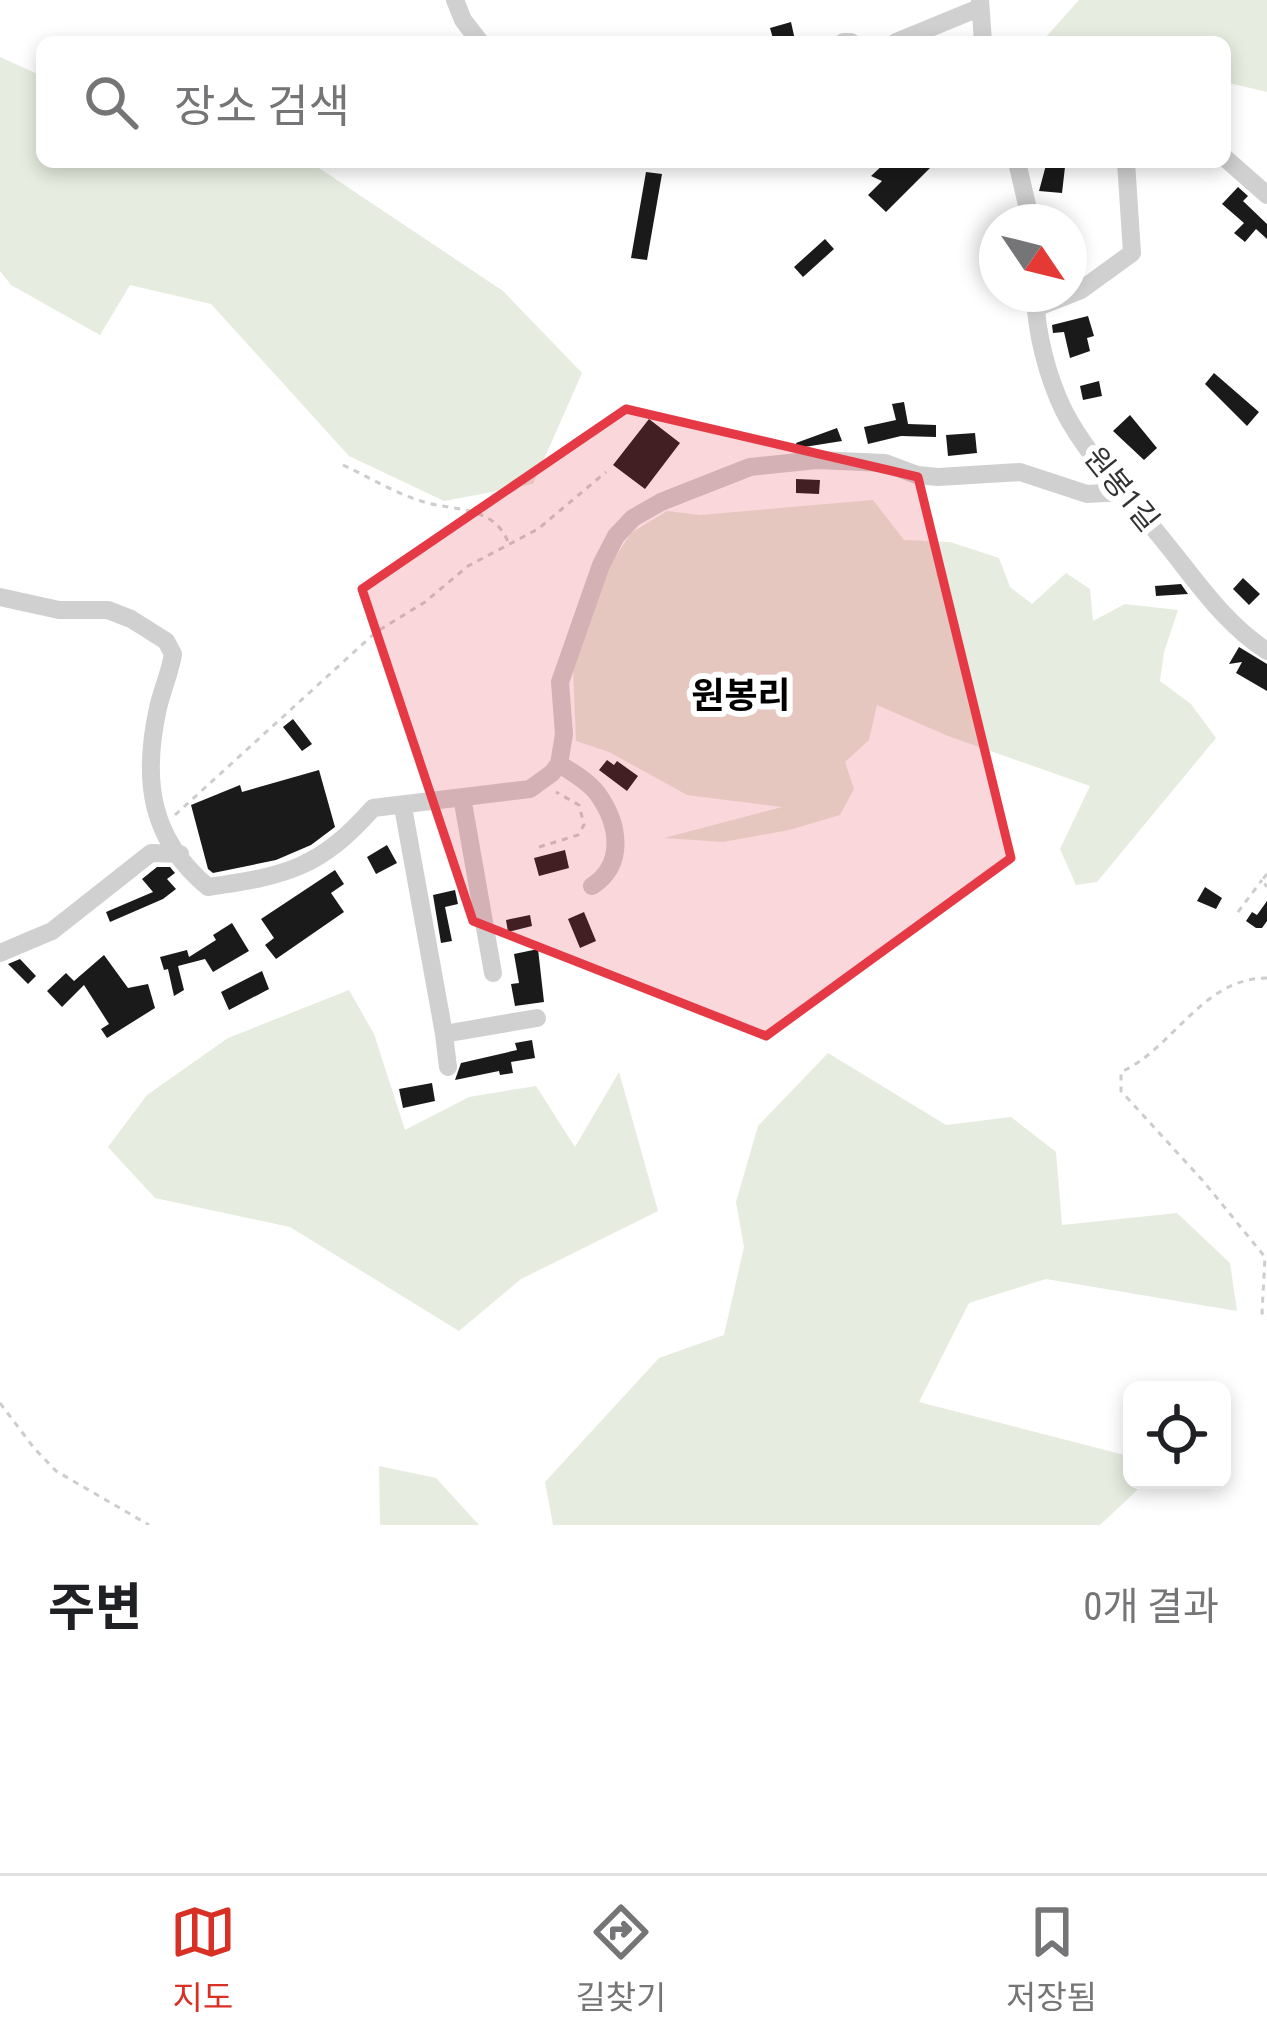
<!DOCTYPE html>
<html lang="ko">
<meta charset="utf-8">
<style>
body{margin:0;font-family:"Roboto Condensed","Noto Sans KR",sans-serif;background:#f6f6f6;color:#202124}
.controls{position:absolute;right:36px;bottom:36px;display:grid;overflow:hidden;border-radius:18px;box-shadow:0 6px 18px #0003}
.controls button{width:108px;height:108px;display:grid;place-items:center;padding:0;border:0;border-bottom:3px solid #e0e0e0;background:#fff;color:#202124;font:60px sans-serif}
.compass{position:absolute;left:979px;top:204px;width:108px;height:108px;border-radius:50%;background:#fff;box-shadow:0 6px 18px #0003;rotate:125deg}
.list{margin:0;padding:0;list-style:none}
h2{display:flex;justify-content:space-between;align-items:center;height:156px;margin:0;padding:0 48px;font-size:51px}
h2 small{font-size:39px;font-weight:400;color:#757577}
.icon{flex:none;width:66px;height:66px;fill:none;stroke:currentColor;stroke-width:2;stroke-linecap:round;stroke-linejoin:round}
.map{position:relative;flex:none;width:1267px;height:1525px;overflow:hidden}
.search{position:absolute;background:#fff;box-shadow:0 6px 18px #0003;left:36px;right:36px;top:36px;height:132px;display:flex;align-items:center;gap:30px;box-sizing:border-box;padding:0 42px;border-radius:18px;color:#757577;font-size:45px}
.sheet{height:348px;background:#fff}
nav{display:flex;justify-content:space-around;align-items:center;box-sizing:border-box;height:168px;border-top:3px solid #e0e0e0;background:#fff;font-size:33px;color:#757577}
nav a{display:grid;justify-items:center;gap:6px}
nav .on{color:#d93025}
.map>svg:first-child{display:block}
</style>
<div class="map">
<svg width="1267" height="1525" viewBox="0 0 1267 1525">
<rect width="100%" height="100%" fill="#fff"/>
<!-- green -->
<path fill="#e6ecdf" d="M1079,0H1267V92L1225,82V42H1061L1045,38Z
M0,57L42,76V162H310L503,291L582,373L533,484L444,501L349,456L211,304L130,285L100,335L11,285L0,271Z
M873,500L904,540L950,542L999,558L1010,587L1032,604L1066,573L1090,589L1093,621L1125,604L1178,610L1164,652L1160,681L1191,704L1216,738L1097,882L1076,885L1060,849L1090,786L948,736L877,705L869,740L845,762L854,789L840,815L789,830L723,842L664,838L782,807L687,795L609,752L576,741L573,668L610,565L631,533L667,511L700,515Z
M349,990L374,1034L405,1130L469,1097L536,1086L575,1147L619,1072L658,1211L521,1279L459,1331L290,1227L155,1198L108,1147L147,1095L228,1038Z
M828,1053L946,1125L1011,1117L1056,1152L1062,1225L1177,1213L1230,1263L1237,1311L1046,1279L969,1303L919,1402L1132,1457V1480H1148L1100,1525H553L545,1482L659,1358L724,1335L744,1247L736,1202L758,1126Z
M379,1466L436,1478L479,1525H380Z"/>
<!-- building -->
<path fill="#1a1a1a" d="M791,22L795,40L774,42L770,28Z
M886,162H936L886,212L868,195L882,181L871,176Z
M1046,165L1065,167L1062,193L1039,191Z
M646,172L662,174L647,260L631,258Z
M1238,187L1248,196L1243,201L1267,224V239L1256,229L1245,242L1234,233L1244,223L1222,204Z
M825,239L834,249L803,277L794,267Z
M1088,316L1094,336L1087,338L1090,351L1070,358L1064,332L1053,333L1052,325Z
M1214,373L1259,412L1247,426L1205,384Z
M1099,381L1102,396L1083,400L1080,386Z
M904,402L908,424L936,425V437L901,436L868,444L864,427L896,420L892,404Z
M1130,415L1157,448L1144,460L1113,431Z
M649,419L680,443L645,489L613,465Z
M837,428L842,441L798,448L796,443Z
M975,433L977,453L948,456L946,435Z
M796,479L820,480L819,494L796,493Z
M1243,578L1260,594L1249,605L1233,589Z
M1181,584L1188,594L1156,596L1155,586Z
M1239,647L1267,664V691L1236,673L1242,662L1229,664Z
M293,719L312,744L302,751L283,727Z
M607,760L614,765L617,761L638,776L627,791L599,770Z
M319,770L335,827L311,845L276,860L213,873L208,869L191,805L240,785L242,792Z
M387,845L397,863L376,874L367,857Z
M565,850L569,868L539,876L534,858Z
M157,867H170L175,873L167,879L176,889L163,899L110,922L106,912L153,892L142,879Z
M335,870L344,884L331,893L344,912L276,959L265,945L274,938L261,919Z
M1205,887L1222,898L1216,909L1197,901Z
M455,890L458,904L445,907L452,941L441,943L433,895Z
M1267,901V921L1262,928H1256L1246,921L1252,912L1257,915Z
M584,912L596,941L580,948L568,919Z
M530,915L532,926L508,932L506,920Z
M232,923L249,951L213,972L205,959L178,966L184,990L174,996L168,969L164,970L160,957L187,950L189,957L216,940L213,935Z
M538,949L544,1002L515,1006L511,984L519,983L514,954Z
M104,955L128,988L148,984L155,1008L107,1038L101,1029L109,1024L84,985L62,1007L47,991L66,973L74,981Z
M20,959L36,976L28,984L8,964Z
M262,971L269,989L229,1010L221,992Z
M532,1040L535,1058L511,1062L513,1073L500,1075L499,1071L455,1080L461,1063L517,1050L515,1043Z
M432,1083L435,1101L403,1108L399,1089Z"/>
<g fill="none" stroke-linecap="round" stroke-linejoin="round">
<!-- path -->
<path stroke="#cdcdcd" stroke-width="3" stroke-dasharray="6 6" stroke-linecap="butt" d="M343,465C369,477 396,494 424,502C455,511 494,506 508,542
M175,815L376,632L425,602L468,566L538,529L606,472
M539,847L578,835L584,825L579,805L556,792
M1267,874L1262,880L1267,887
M1238,912L1262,880
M1267,978C1202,978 1174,1048 1121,1072V1091L1204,1182L1265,1257L1262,1313L1267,1319
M0,1403L34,1448L56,1471L149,1525"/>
<!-- minor -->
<path stroke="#d0d0d0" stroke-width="18" d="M455,0L463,20L480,42
M980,0L983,42
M843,42H851
M896,42L979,8
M1225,158L1267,195
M1017,162L1031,222
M1035,294C1036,332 1047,376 1064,411C1086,454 1123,491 1154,529C1190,571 1220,621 1267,651
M1035,308L1081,290L1132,253L1126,162
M0,597L59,610H108L131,619L166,641L173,654C170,673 162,690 158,708C142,780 150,839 208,887C286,876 320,868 373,808L530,789L552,773L559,764L564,734L560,682L601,565L616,536L633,518L661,502L750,467L817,460L885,463L917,475L938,477L1020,472L1087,494L1123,492
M559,764C572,772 588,781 597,793C619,823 626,864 592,886
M462,797L493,973
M403,807L444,1034L537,1018
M0,953L52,931L151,853L180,854
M444,1034L448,1067"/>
</g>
<!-- marked area -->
<path fill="#e63946" fill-opacity="0.2" stroke="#e63946" stroke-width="9" stroke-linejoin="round" d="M626,409L918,477L1011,858L766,1036L473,921L362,589Z"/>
<g text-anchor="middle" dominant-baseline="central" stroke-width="12" stroke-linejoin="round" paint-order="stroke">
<!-- street labels -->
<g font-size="30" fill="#333" stroke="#fff">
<text transform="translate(1122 489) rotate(51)">원봉1길</text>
</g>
<!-- quarter labels -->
<g font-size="36" font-weight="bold" fill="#000" stroke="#fff">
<text x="741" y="696">원봉리</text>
</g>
</g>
</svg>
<div class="controls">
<button><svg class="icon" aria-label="locate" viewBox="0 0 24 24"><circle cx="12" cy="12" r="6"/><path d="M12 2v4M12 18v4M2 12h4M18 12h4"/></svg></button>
</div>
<svg class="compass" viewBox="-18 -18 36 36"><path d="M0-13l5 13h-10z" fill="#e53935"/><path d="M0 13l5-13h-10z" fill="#757577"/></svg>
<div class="search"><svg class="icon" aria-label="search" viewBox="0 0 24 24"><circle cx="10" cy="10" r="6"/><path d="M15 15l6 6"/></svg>장소 검색</div>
</div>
<section class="sheet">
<h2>주변<small>0개 결과</small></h2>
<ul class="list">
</ul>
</section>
<nav>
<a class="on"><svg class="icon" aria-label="map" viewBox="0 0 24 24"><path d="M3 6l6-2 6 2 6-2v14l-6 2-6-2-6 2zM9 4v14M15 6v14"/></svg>지도</a>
<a><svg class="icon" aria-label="directions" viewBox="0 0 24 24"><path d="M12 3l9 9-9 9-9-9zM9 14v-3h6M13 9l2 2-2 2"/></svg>길찾기</a>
<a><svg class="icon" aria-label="saved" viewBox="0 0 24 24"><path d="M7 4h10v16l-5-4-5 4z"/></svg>저장됨</a>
</nav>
